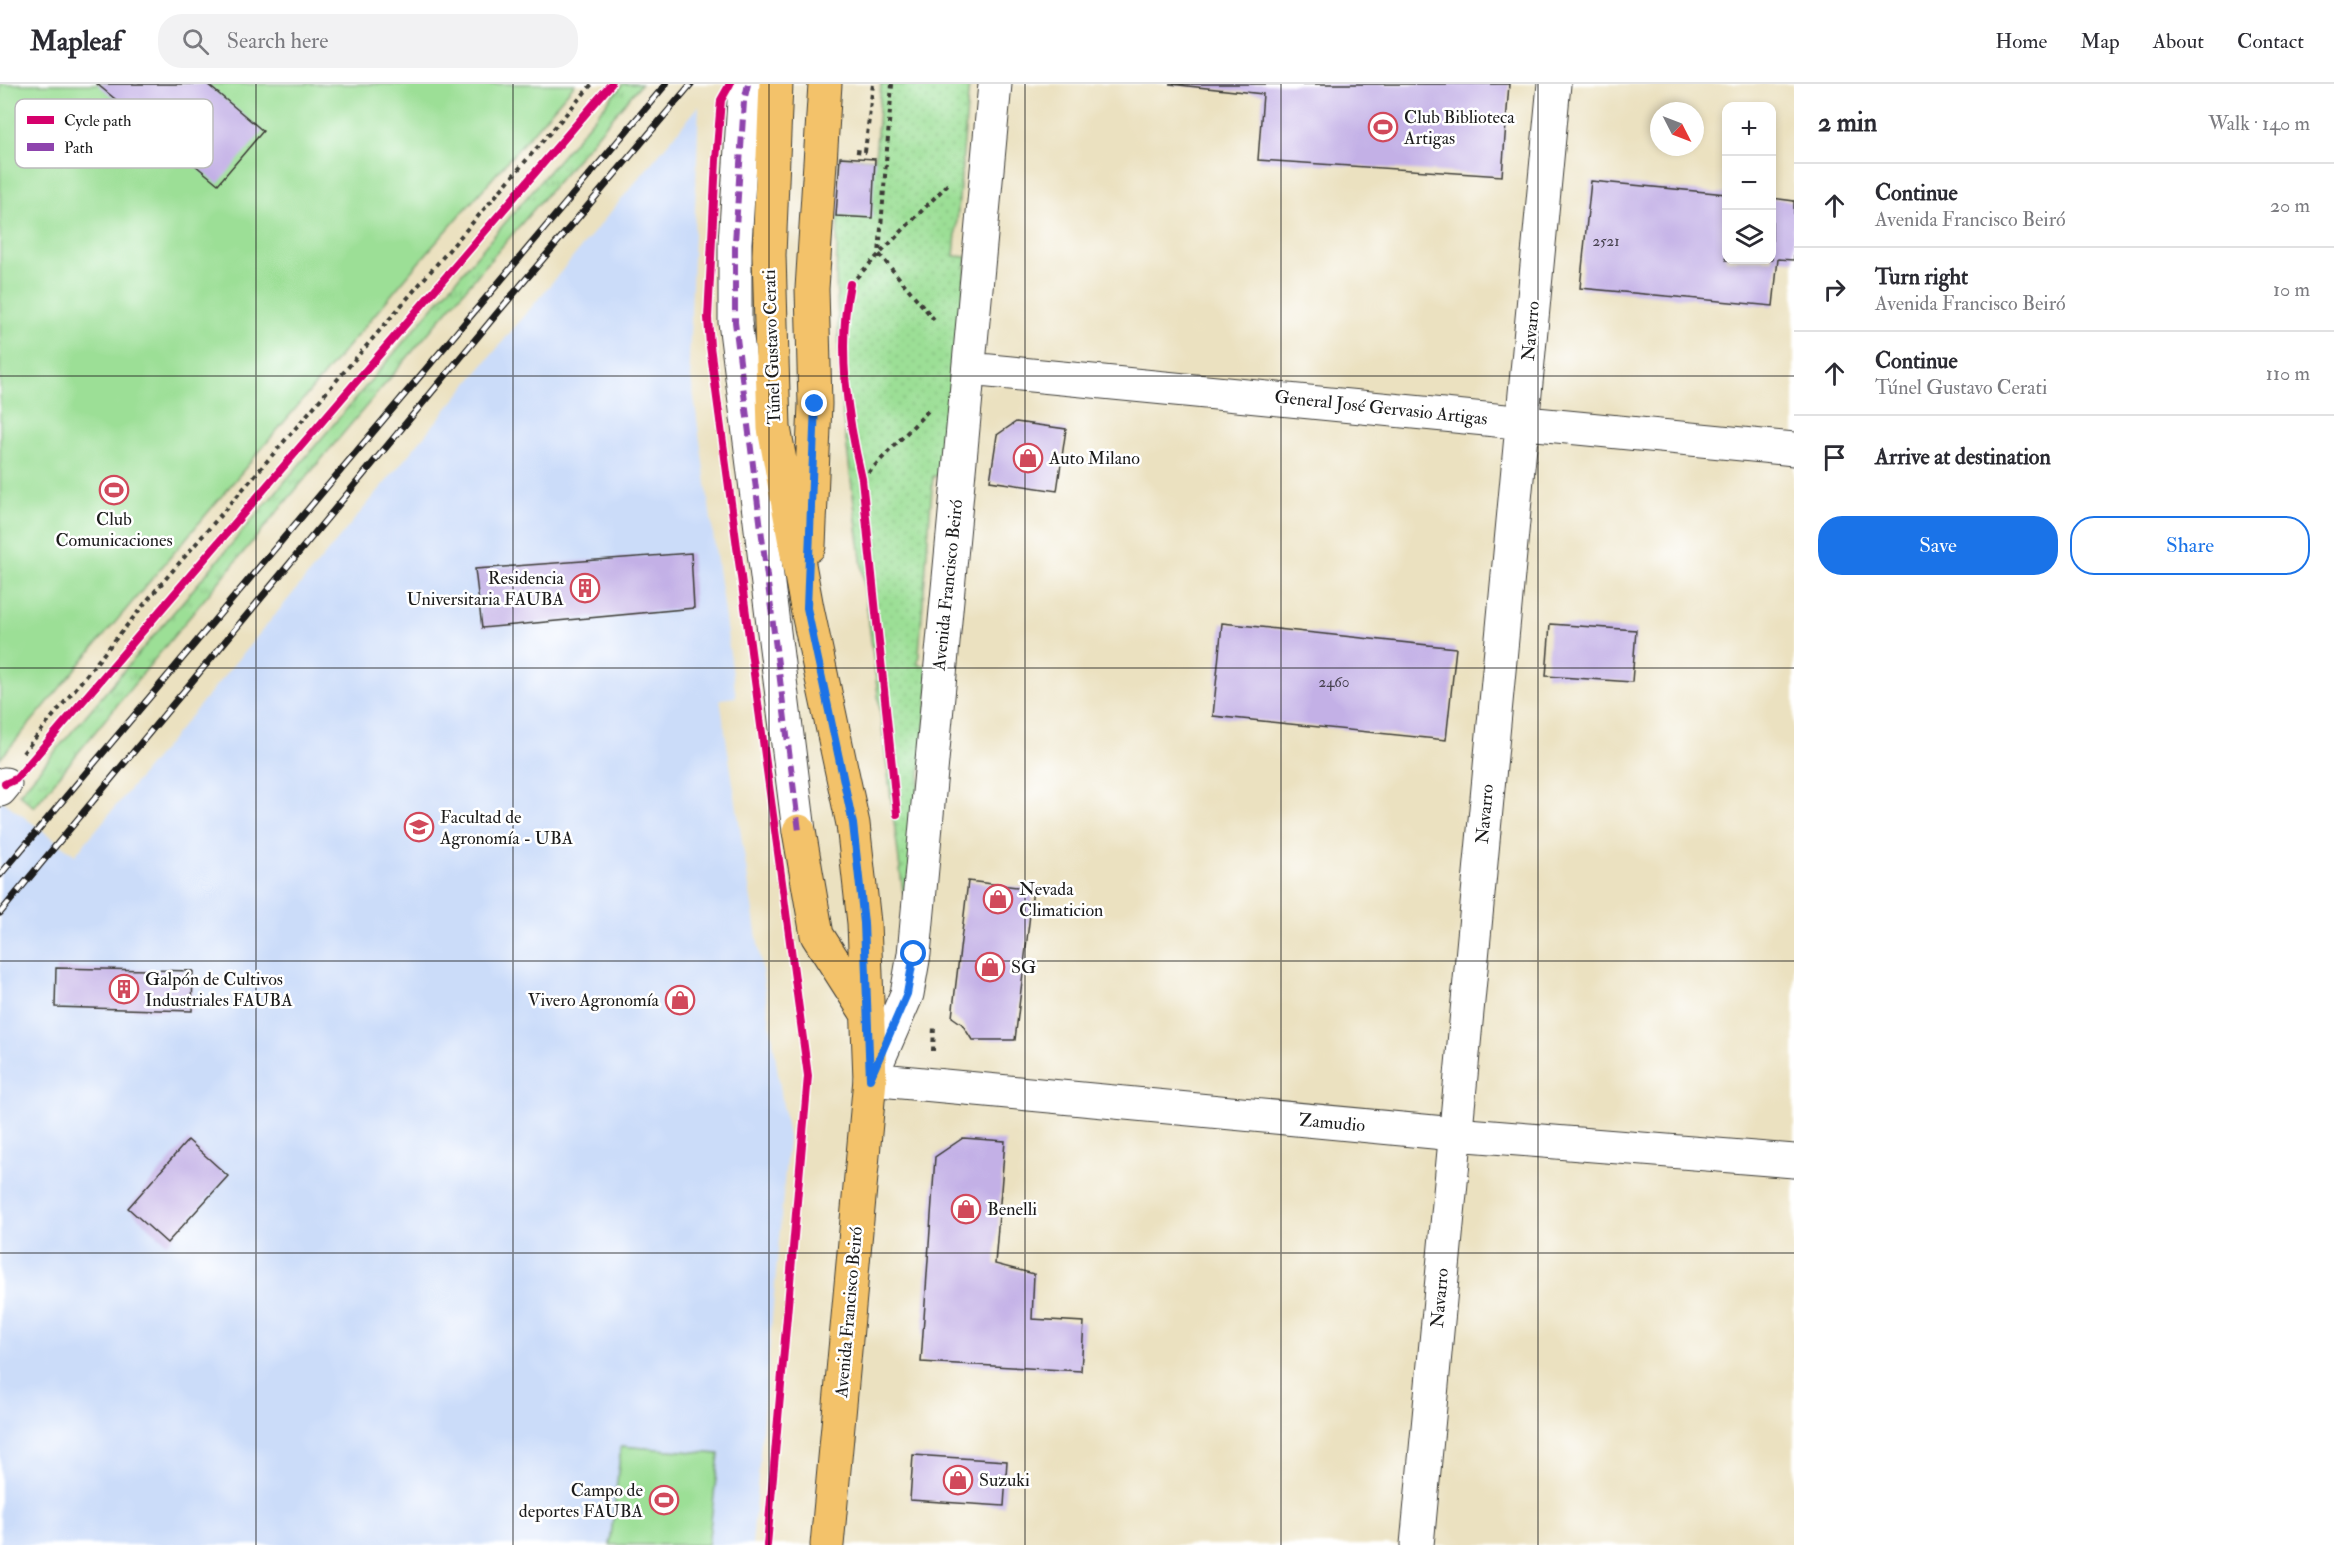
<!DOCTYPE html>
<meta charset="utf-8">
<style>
body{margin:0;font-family:"IM FELL Double Pica",serif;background:#f2f2f3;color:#2b2b33}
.controls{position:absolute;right:18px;top:18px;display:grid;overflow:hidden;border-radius:12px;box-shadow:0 3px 9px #0003}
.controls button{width:54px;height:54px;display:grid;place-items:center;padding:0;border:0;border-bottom:2px solid #e1e1e2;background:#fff;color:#2b2b33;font:30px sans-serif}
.compass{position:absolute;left:1650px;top:18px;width:54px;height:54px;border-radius:50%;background:#fff;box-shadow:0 3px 9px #0003;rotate:132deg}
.stop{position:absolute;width:18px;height:18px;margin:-14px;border:4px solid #1a73e8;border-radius:50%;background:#fff}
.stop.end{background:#1a73e8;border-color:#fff;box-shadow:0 2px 6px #0008}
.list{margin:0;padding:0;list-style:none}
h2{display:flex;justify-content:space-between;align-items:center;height:78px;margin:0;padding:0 24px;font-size:26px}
h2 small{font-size:20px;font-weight:400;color:#7c7c81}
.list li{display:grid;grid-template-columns:39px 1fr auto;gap:18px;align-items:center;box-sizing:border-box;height:84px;padding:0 24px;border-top:2px solid #e1e1e2}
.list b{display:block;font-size:22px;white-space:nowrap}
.list p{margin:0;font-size:20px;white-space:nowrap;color:#7c7c81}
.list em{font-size:20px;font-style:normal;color:#7c7c81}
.actions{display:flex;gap:12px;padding:18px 24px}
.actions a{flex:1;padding:14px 0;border:2px solid #1a73e8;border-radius:24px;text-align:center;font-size:21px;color:#1a73e8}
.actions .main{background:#1a73e8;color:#fff}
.icon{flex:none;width:33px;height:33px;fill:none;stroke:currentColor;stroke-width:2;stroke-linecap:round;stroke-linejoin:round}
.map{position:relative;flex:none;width:1794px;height:1461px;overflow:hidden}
header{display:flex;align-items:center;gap:36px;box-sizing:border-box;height:84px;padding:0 30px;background:#fff;border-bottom:2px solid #e1e1e2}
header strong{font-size:28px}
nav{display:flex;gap:33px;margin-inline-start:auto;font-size:21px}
.search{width:420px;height:54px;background:#f2f2f3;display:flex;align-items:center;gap:15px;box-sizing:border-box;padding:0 21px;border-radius:24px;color:#7c7c81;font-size:22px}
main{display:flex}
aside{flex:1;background:#fff}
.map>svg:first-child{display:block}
</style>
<header>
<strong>Mapleaf</strong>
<div class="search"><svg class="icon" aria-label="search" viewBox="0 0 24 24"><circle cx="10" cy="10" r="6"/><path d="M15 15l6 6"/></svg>Search here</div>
<nav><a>Home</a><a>Map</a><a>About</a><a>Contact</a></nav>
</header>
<main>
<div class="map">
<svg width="1794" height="1461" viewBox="0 0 1794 1461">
<defs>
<pattern id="grass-tufts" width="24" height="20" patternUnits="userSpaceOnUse" patternTransform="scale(1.5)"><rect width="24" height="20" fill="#9cdf96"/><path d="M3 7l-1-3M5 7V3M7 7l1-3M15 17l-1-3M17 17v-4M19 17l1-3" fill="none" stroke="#86bf81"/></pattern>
<pattern id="park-dots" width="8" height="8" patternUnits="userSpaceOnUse" patternTransform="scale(1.5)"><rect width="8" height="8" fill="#9cdf96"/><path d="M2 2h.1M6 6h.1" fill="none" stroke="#86bf81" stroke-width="1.8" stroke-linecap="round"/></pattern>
</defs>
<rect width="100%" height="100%" fill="#fff"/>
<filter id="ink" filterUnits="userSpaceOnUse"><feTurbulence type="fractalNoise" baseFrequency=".0167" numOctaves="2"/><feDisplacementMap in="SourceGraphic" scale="12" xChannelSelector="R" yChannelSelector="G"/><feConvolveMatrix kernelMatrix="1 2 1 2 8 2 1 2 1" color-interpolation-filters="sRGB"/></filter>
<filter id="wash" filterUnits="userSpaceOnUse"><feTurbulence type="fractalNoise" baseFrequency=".008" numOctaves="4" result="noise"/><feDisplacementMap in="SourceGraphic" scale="24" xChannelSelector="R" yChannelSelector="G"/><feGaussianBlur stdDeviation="1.35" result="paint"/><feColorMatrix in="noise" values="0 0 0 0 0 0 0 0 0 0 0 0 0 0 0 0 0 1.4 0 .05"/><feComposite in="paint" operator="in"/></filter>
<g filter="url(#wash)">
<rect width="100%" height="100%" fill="#ebe1c0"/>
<!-- built -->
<path fill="#cbdcf9" d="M699,22L689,278L736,613L720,615L788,1054L752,1461H0V715L75,771Z"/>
<!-- grass -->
<path fill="url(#grass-tufts)" stroke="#5c7e59" stroke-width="1.5" d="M623,0H641C436,239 232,478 34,723L19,710Z"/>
<!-- park -->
<path fill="url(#park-dots)" stroke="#5c7e59" stroke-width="1.5" d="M881,0H969L954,172L967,173L946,392H933L918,581L931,582L908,809H903L842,324L836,194L840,73L875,75Z"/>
<!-- garden -->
<path fill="#9cdf96" stroke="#5c7e59" stroke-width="1.5" d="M0,0H575L419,178L0,675Z
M621,1362L719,1370L708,1461H610Z"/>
<g id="blocks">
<!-- building -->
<path fill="#c3b0e6" d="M97,0H207L263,47L218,100Z
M1169,0H1509L1502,92L1258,76L1263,10Z
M840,73L875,75L872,134L836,132Z
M1591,97L1726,110V176H1772V114L1794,117V176L1778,175L1773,222L1580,204Z
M1016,338L1066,345L1057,407L990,397L997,351Z
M691,469L694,524L482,544L475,485Z
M1222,539L1456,564L1446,656L1213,632Z
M1550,540L1636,546L1632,598L1546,592Z
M968,797L1033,805L1015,956H972L962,940L952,933Z
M56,884L193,887L192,927L55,923Z
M963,1054L1005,1057L995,1180L1034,1190L1032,1235L1084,1238L1081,1287L921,1278L935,1073Z
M188,1056L228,1092L167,1159L128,1124Z
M913,1371L1007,1377L1004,1422L910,1416Z"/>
</g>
</g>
<g filter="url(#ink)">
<use href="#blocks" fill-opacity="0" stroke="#3b3a35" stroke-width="1.5"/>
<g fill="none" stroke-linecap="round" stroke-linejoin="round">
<!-- minor casing -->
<g stroke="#3b3a35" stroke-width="35">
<path id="minor" d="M748,0L744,17L735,159V238L799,747
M995,0L914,870L907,910L870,995L1455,1050L1794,1077
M969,285L1794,365
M0,706L5,700
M1417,1461L1554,0"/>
</g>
<!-- major casing -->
<g stroke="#3b3a35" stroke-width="35">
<path id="major" d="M776,0L769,171L774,344L807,524L853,740L864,839L870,995L827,1461
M809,462L815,320L812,205L825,0
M799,747L817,851L868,931"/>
</g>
<!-- path -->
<path stroke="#3b3a35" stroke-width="4" stroke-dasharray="4.5 4.5" stroke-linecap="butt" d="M892,0L879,170L937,239
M856,67L865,68L873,0
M850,200L949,99
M862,395L928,327
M23,669L150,513L592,0
M933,967L934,942
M767,1461L808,992L793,883"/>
<!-- minor -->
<use href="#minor" stroke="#fff" stroke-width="33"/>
<!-- major -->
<use href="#major" stroke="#f3c26a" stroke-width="33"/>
<!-- rail casing -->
<g stroke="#1c1c1c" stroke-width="7">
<path id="rail" d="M0,791L666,0
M0,829L499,227L691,0"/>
</g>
<!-- rail -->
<use href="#rail" stroke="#fff" stroke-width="4.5" stroke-dasharray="14" stroke-linecap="butt"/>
<!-- quiet -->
<path stroke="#8e44ad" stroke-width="6" stroke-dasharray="12 6" stroke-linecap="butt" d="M748,0L744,17L735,159V238L799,747"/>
<!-- cycleway casing -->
<g stroke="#fff" stroke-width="11">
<path id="cycleway" d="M730,0L721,16L716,76L708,234L710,262L808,992L767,1461
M850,200C837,263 847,332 862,395L897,730
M5,700L16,695L611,0"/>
</g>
<!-- cycleway -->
<use href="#cycleway" stroke="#d6006c" stroke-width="8"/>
</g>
</g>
<g fill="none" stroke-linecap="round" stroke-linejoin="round" filter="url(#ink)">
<!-- route -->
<path stroke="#1a73e8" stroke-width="8" d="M815,320L807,524L853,740L864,839L870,995L907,910L914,870"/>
</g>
<!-- grid -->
<path fill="none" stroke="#1c1c1c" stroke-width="1.5" stroke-opacity="0.55" d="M256,0V1461M513,0V1461M769,0V1461M1025,0V1461M1281,0V1461M1538,0V1461M0,292H1794M0,584H1794M0,877H1794M0,1169H1794"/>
<!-- icons -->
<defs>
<g id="stadium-ring" transform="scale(1.5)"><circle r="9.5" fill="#fff" stroke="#d1495b" stroke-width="1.5"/><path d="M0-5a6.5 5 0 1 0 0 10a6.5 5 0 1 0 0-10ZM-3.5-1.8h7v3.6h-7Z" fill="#d1495b"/></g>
<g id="shop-ring" transform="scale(1.5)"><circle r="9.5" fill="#fff" stroke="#d1495b" stroke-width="1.5"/><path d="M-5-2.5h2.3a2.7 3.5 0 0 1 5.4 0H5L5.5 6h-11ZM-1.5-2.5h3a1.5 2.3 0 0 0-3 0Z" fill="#d1495b"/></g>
<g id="building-ring" transform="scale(1.5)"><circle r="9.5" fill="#fff" stroke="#d1495b" stroke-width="1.5"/><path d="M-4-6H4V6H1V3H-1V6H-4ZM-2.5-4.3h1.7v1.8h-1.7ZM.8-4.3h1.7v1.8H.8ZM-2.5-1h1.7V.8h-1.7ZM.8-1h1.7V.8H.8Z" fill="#d1495b"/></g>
<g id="university-ring" transform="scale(1.5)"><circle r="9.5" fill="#fff" stroke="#d1495b" stroke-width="1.5"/><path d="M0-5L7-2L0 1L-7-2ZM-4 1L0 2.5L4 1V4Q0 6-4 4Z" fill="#d1495b"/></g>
</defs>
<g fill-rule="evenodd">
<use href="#stadium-ring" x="1383" y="43"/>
<use href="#shop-ring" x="1028" y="374"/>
<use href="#stadium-ring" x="114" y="406"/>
<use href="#building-ring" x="585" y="504"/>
<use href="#university-ring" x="419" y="743"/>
<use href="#shop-ring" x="998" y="815"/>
<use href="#shop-ring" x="990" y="883"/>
<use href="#building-ring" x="124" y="905"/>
<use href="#shop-ring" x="680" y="916"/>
<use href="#shop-ring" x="966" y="1125"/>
<use href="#shop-ring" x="958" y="1396"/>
<use href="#stadium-ring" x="664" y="1416"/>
</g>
<g text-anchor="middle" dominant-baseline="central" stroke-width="5" stroke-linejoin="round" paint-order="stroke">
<!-- number labels -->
<g font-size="15" fill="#46414e">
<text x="1606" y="157">2521</text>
<text x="1334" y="598">2460</text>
</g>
<!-- poi labels -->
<g font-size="18" fill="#1c1c1c" stroke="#fff" text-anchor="start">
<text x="1404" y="33">Club Biblioteca<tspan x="1404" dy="21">Artigas</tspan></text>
<text x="1049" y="374">Auto Milano</text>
<text x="114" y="435" text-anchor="middle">Club<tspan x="114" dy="21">Comunicaciones</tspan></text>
<text x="564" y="494" text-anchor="end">Residencia<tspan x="564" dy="21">Universitaria FAUBA</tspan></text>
<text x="440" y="733">Facultad de<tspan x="440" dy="21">Agronomía - UBA</tspan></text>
<text x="1019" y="805">Nevada<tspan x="1019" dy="21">Climaticion</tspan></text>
<text x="1011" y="883">SG</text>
<text x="145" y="895">Galpón de Cultivos<tspan x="145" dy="21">Industriales FAUBA</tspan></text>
<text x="659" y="916" text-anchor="end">Vivero Agronomía</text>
<text x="987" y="1125">Benelli</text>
<text x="979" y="1396">Suzuki</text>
<text x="643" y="1406" text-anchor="end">Campo de<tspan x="643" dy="21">deportes FAUBA</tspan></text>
</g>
<!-- street labels -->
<g font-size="18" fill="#1c1c1c" stroke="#fff">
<text transform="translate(1531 247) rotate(-85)">Navarro</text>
<text transform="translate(772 263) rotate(-92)">Túnel Gustavo Cerati</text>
<text transform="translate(1381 324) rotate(6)">General José Gervasio Artigas</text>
<text transform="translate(948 501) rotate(-84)">Avenida Francisco Beiró</text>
<text transform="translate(1485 730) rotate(-85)">Navarro</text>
<text transform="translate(1332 1039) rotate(5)">Zamudio</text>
<text transform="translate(1440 1214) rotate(-85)">Navarro</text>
<text transform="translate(849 1228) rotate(-85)">Avenida Francisco Beiró</text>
</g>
</g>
<!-- legend -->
<rect x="15" y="15" width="198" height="69" rx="9" fill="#fff" stroke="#bbb" stroke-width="1.5"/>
<rect x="27" y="32" width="27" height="8" fill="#d6006c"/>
<rect x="27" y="59" width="27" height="8" fill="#8e44ad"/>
<g font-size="16" fill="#1c1c1c">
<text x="64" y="42">Cycle path</text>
<text x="64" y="69">Path</text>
</g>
</svg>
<div class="controls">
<button>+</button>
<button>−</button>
<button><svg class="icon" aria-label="layers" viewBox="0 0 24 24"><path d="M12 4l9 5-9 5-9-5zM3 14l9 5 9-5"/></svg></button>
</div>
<svg class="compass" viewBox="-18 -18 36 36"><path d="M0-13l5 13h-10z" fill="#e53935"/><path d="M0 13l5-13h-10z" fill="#7c7c81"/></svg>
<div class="stop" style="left:914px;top:870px"></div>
<div class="stop end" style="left:815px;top:320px"></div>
</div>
<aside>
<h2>2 min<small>Walk · 140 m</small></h2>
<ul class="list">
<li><svg class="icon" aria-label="ahead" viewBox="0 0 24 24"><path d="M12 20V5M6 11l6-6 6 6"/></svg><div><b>Continue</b><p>Avenida Francisco Beiró</p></div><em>20 m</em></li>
<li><svg class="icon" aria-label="right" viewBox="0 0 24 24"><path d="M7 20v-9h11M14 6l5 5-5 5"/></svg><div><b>Turn right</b><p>Avenida Francisco Beiró</p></div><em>10 m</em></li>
<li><svg class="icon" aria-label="ahead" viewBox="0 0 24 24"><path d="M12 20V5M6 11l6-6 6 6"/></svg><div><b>Continue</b><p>Túnel Gustavo Cerati</p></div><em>110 m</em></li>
<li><svg class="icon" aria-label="arrive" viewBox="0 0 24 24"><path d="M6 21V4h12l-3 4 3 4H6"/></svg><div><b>Arrive at destination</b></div></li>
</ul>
<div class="actions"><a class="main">Save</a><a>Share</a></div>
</aside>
</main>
